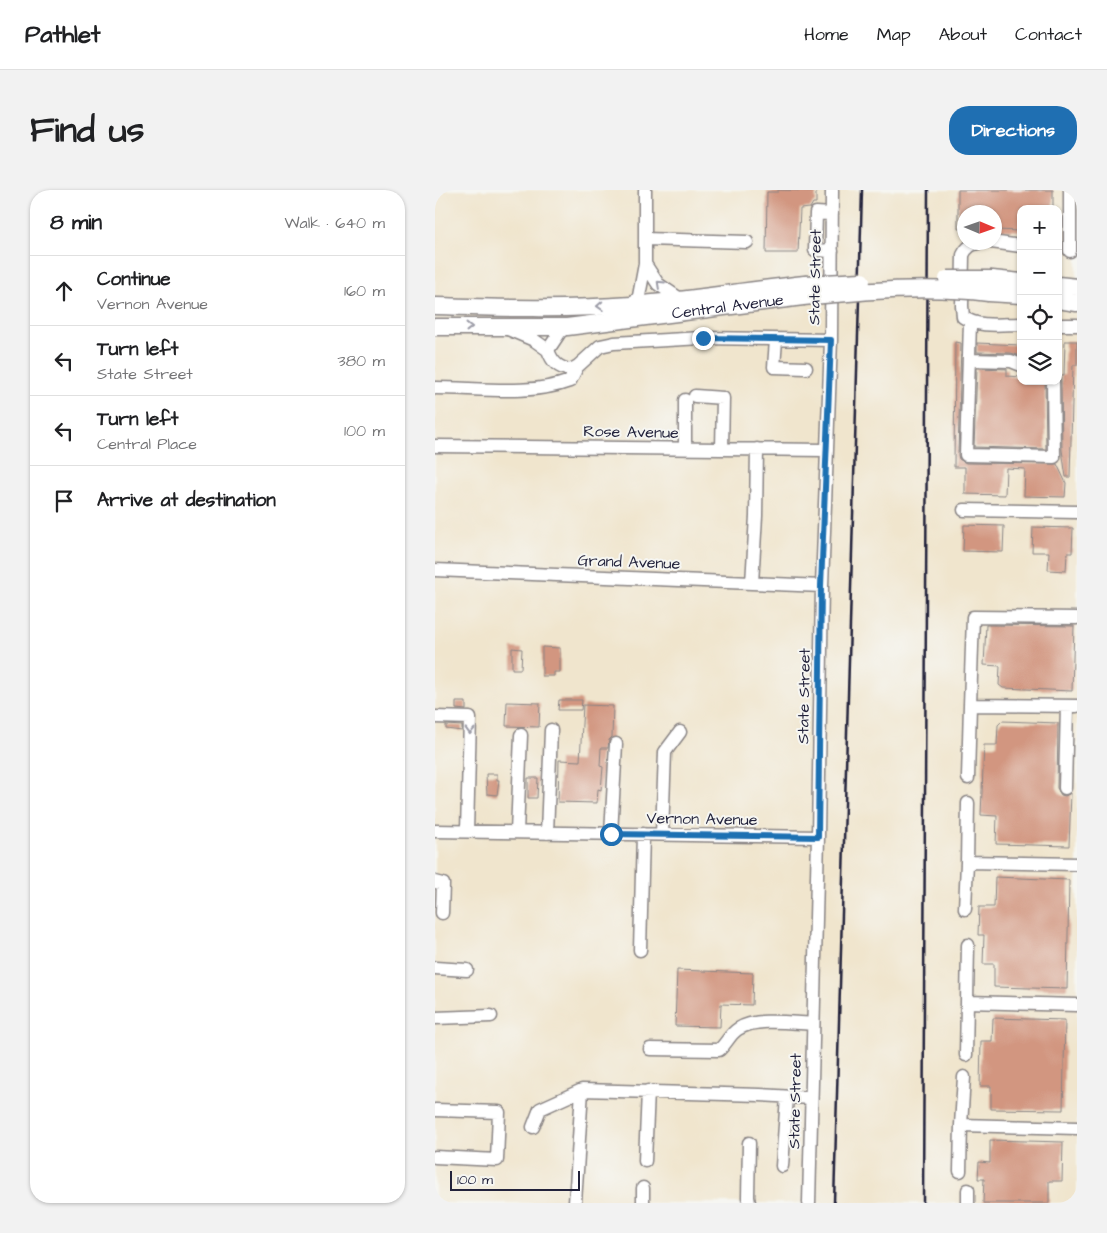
<!DOCTYPE html>
<meta charset="utf-8">
<style>
body{margin:0;font-family:"Architects Daughter",sans-serif;background:#f2f2f2;color:#202124}
.controls{position:absolute;right:15px;top:15px;display:grid;overflow:hidden;border-radius:10px;box-shadow:0 1px 4px #0004}
.controls button{width:45px;height:45px;display:grid;place-items:center;padding:0;border:0;border-bottom:1px solid #e0e0e0;background:#fff;color:#202124;font:25px sans-serif}
.compass{position:absolute;left:522px;top:15px;width:45px;height:45px;border-radius:50%;background:#fff;box-shadow:0 1px 4px #0004;rotate:92deg}
.scale{position:absolute;left:15px;bottom:12px;width:130px;box-sizing:border-box;padding-left:5px;border:2px solid #22223b;border-top:0;font-size:14px;line-height:18px;white-space:nowrap;color:#22223b;-webkit-text-stroke:4px #f6f6f2;paint-order:stroke}
.stop{position:absolute;width:15px;height:15px;margin:-11px;border:4px solid #1f6fb2;border-radius:50%;background:#fff}
.stop.end{background:#1f6fb2;border-color:#fff;box-shadow:0 1px 5px #0008}
.list{margin:0;padding:0;list-style:none}
h2{display:flex;justify-content:space-between;align-items:center;height:65px;margin:0;padding:0 20px;font-size:21px}
h2 small{font-size:16px;font-weight:400;color:#757577}
.list li{display:grid;grid-template-columns:32px 1fr auto;gap:15px;align-items:center;box-sizing:border-box;height:70px;padding:0 20px;border-top:1px solid #e0e0e0}
.list b{display:block;font-size:19px;white-space:nowrap}
.list p{margin:0;font-size:16px;white-space:nowrap;color:#757577}
.list em{font-size:16px;font-style:normal;color:#757577}
.icon{flex:none;width:28px;height:28px;fill:none;stroke:currentColor;stroke-width:2;stroke-linecap:round;stroke-linejoin:round}
.map{position:relative;flex:none;width:642px;height:1013px;overflow:hidden;border-radius:20px}
header{display:flex;align-items:center;gap:30px;box-sizing:border-box;height:70px;padding:0 25px;background:#fff;border-bottom:1px solid #e0e0e0}
header strong{font-size:24px}
nav{display:flex;gap:28px;margin-inline-start:auto;font-size:18px}
.intro{display:flex;align-items:center;justify-content:space-between;box-sizing:border-box;height:120px;padding:0 30px}
h1{margin:0;font-size:35px}
.button{padding:12px 22px;border-radius:20px;background:#1f6fb2;color:#fff;font-size:18px;font-weight:700}
main{display:flex;gap:30px;padding:0 30px}
aside{flex:1;background:#fff;border-radius:20px;box-shadow:0 1px 4px #0004}
.map>svg:first-child{display:block}
</style>
<header>
<strong>Pathlet</strong>
<nav><a>Home</a><a>Map</a><a>About</a><a>Contact</a></nav>
</header>
<div class="intro"><h1>Find us</h1><a class="button">Directions</a></div>
<main>
<aside>
<h2>8 min<small>Walk · 640 m</small></h2>
<ul class="list">
<li><svg class="icon" aria-label="ahead" viewBox="0 0 24 24"><path d="M12 20V5M6 11l6-6 6 6"/></svg><div><b>Continue</b><p>Vernon Avenue</p></div><em>160 m</em></li>
<li><svg class="icon" aria-label="left" viewBox="0 0 24 24"><path d="M17 20v-9H6M10 6l-5 5 5 5"/></svg><div><b>Turn left</b><p>State Street</p></div><em>380 m</em></li>
<li><svg class="icon" aria-label="left" viewBox="0 0 24 24"><path d="M17 20v-9H6M10 6l-5 5 5 5"/></svg><div><b>Turn left</b><p>Central Place</p></div><em>100 m</em></li>
<li><svg class="icon" aria-label="arrive" viewBox="0 0 24 24"><path d="M6 21V4h12l-3 4 3 4H6"/></svg><div><b>Arrive at destination</b></div></li>
</ul>
</aside>
<div class="map">
<svg width="642" height="1013" viewBox="0 0 642 1013">
<rect width="100%" height="100%" fill="#f6f6f2"/>
<filter id="ink" filterUnits="userSpaceOnUse"><feTurbulence type="fractalNoise" baseFrequency=".02" numOctaves="2"/><feDisplacementMap in="SourceGraphic" scale="10" xChannelSelector="R" yChannelSelector="G"/><feConvolveMatrix kernelMatrix="1 2 1 2 8 2 1 2 1" color-interpolation-filters="sRGB"/></filter>
<filter id="wash" filterUnits="userSpaceOnUse"><feTurbulence type="fractalNoise" baseFrequency=".0096" numOctaves="4" result="noise"/><feDisplacementMap in="SourceGraphic" scale="20" xChannelSelector="R" yChannelSelector="G"/><feGaussianBlur stdDeviation="1.12" result="paint"/><feColorMatrix in="noise" values="0 0 0 0 0 0 0 0 0 0 0 0 0 0 0 0 0 1.4 0 .05"/><feComposite in="paint" operator="in"/></filter>
<g filter="url(#wash)">
<rect width="100%" height="100%" fill="#f0e5cd"/>
<g id="blocks">
<!-- building -->
<path fill="#d29680" d="M343,0L381,1V13H378L375,18L365,19L363,63H331L332,2H343Z
M523,0H618V19H586V41L560,40V22H530V39H523Z
M630,151H642V175H638L635,287H631L627,260L626,190V185H629Z
M520,152L526,153L523,265L524,269L531,273L622,274L631,293L630,307L589,306L590,279L571,278L570,305L530,304V277H519Z
M542,153L586,155V166L576,163L542,162Z
M542,178L572,179V186L586,187V191H610L611,259L539,257Z
M529,335L569,336L568,362L528,361Z
M598,337L638,338L637,363H632L631,381L613,380L614,362H597Z
M551,435L639,436L637,501L568,498L564,495L565,476L549,475Z
M107,457L125,458V482H119V486H107Z
M77,458L87,459L86,479H77Z
M124,510H147L146,520H123Z
M21,512H31V520L21,519Z
M72,512L105,513L104,537L71,536Z
M148,515L178,516L177,547L174,550L173,558H166L165,576L168,577L166,600L163,599L162,613L123,612L124,570L145,571Z
M567,531L623,533L622,598L626,605L630,606L636,603L634,656L561,654L562,626L546,625L549,555H562L563,535Z
M11,535L27,536V541L11,539Z
M51,584H62V590H64L62,605L52,604Z
M93,588H103L102,608H93Z
M560,687L634,690L632,799L559,797V774H548L549,745H543L544,717H559Z
M242,780L318,783L317,815L286,814L285,837L240,836Z
M558,828L630,830L628,920L556,919V896H545L546,851H557Z
M555,950L628,952L627,991H614V1013H548L549,989H543L544,972L555,973Z"/>
</g>
</g>
<g filter="url(#ink)">
<use href="#blocks" fill-opacity="0" stroke="#898484" stroke-width="1"/>
<g fill="none" stroke-linecap="round" stroke-linejoin="round">
<!-- minor casing -->
<g stroke="#898484" stroke-width="15">
<path id="minor" d="M635,0V61
M210,49L312,52
M547,52C537,53 532,57 528,65L527,116L528,127C543,138 568,134 586,134
M556,52L586,56
M397,61L380,60L381,23L397,24
M210,74L223,94L245,109
M198,115L204,106L210,74V0
M535,132L531,265L619,267L618,191
M623,135H642
M73,139L99,150L113,160
M341,150L339,177L371,178
M113,160C117,172 123,178 136,180L143,176L165,156L179,153L267,148L396,150
M113,160L125,142L132,137
M534,170L576,171L586,175
M0,198C43,198 95,206 135,191L142,177
M260,206L288,208L287,259
M0,256L391,260
M250,259V210
M529,320L642,322
M0,380L387,396
M317,393L321,326L322,259
M642,428L538,427L535,515L642,516
M0,527L35,528L32,641
M533,588L535,515
M630,598L632,516
M0,641L383,647
M82,642L86,545
M112,643L116,540
M176,644L181,554
M227,644L230,562L245,542
M532,672L533,613
M0,692L8,694L7,723
M530,719L532,672L642,674
M205,760L208,644
M0,778L32,780
M532,812L533,755
M0,828L56,826
M215,859L284,860C291,854 295,844 303,839C321,827 357,833 378,834
M531,865L532,812L642,815
M529,887L526,935L642,938
M0,920L64,922L62,970L0,967
M98,937L105,919L147,900
M314,953L313,1007L314,1013
M210,971L213,901
M347,976L352,907
M525,981L526,935
M208,998V1013
M533,1000V1013
M140,1013L147,900L325,905L376,908
M374,1013L383,647L387,396L396,150L397,0"/>
</g>
<!-- major casing -->
<g stroke="#898484" stroke-width="19">
<g id="major">
<path d="M557,89L586,92"/>
<path d="M623,95L642,97"/>
<path d="M554,103L586,105"/>
<path d="M623,110L642,113"/>
<path d="M0,116C66,118 132,120 197,115C255,110 313,100 370,94"/>
<path id="s1" d="M0,137H132L368,107"/>
</g>
</g>
<!-- minor -->
<use href="#minor" stroke="#fff" stroke-width="12"/>
<!-- major -->
<use href="#major" stroke="#fff" stroke-width="16"/>
<!-- rail -->
<path stroke="#22223b" stroke-width="2.5" d="M399,1013L427,0
M488,1013L493,0"/>
<!-- major-bridge casing -->
<g stroke="#898484" stroke-width="19" stroke-linecap="butt">
<path id="major-bridge" d="M512,89H557
M370,94L427,91
M368,107C430,101 492,95 554,103"/>
</g>
<!-- major-bridge -->
<use href="#major-bridge" stroke="#fff" stroke-width="16"/>
</g>
<!-- one-way arrows -->
<defs><path id="oneway-chevron" d="M-2-3.5L2.5 0L-2 3.5" fill="none" stroke-width="1.6" stroke-linecap="round" stroke-linejoin="round" transform="scale(1.25)"/></defs>
<g stroke="#9c9ca7">
<use href="#oneway-chevron" transform="translate(225 94) rotate(-137)"/>
<use href="#oneway-chevron" transform="translate(165 116) rotate(177)"/>
<use href="#oneway-chevron" transform="translate(34 137)"/>
<use href="#oneway-chevron" transform="translate(35 541) rotate(92)"/>
</g>
</g>
<g fill="none" stroke-linecap="round" stroke-linejoin="round" filter="url(#ink)">
<!-- route -->
<path stroke="#1f6fb2" stroke-width="6" d="M176,644L383,647L386,396L396,150L268,148"/>
</g>
<g text-anchor="middle" dominant-baseline="central" stroke-width="4" stroke-linejoin="round" paint-order="stroke">
<!-- street labels -->
<g font-size="16" fill="#22223b" stroke="#f6f6f2">
<text transform="translate(380 87) rotate(-89)">State Street</text>
<text stroke="none"><textPath href="#s1" startOffset="294">Central Avenue</textPath></text>
<text transform="translate(196 242) rotate(1)">Rose Avenue</text>
<text transform="translate(194 372) rotate(2)">Grand Avenue</text>
<text transform="translate(369 506) rotate(-89)">State Street</text>
<text transform="translate(267 629) rotate(1)">Vernon Avenue</text>
<text transform="translate(360 911) rotate(-89)">State Street</text>
</g>
</g>
</svg>
<div class="controls">
<button>+</button>
<button>−</button>
<button><svg class="icon" aria-label="locate" viewBox="0 0 24 24"><circle cx="12" cy="12" r="6"/><path d="M12 2v4M12 18v4M2 12h4M18 12h4"/></svg></button>
<button><svg class="icon" aria-label="layers" viewBox="0 0 24 24"><path d="M12 4l9 5-9 5-9-5zM3 14l9 5 9-5"/></svg></button>
</div>
<svg class="compass" viewBox="-18 -18 36 36"><path d="M0-13l5 13h-10z" fill="#e53935"/><path d="M0 13l5-13h-10z" fill="#757577"/></svg>
<div class="scale">100 m</div>
<div class="stop" style="left:176px;top:644px"></div>
<div class="stop end" style="left:268px;top:148px"></div>
</div>
</main>
